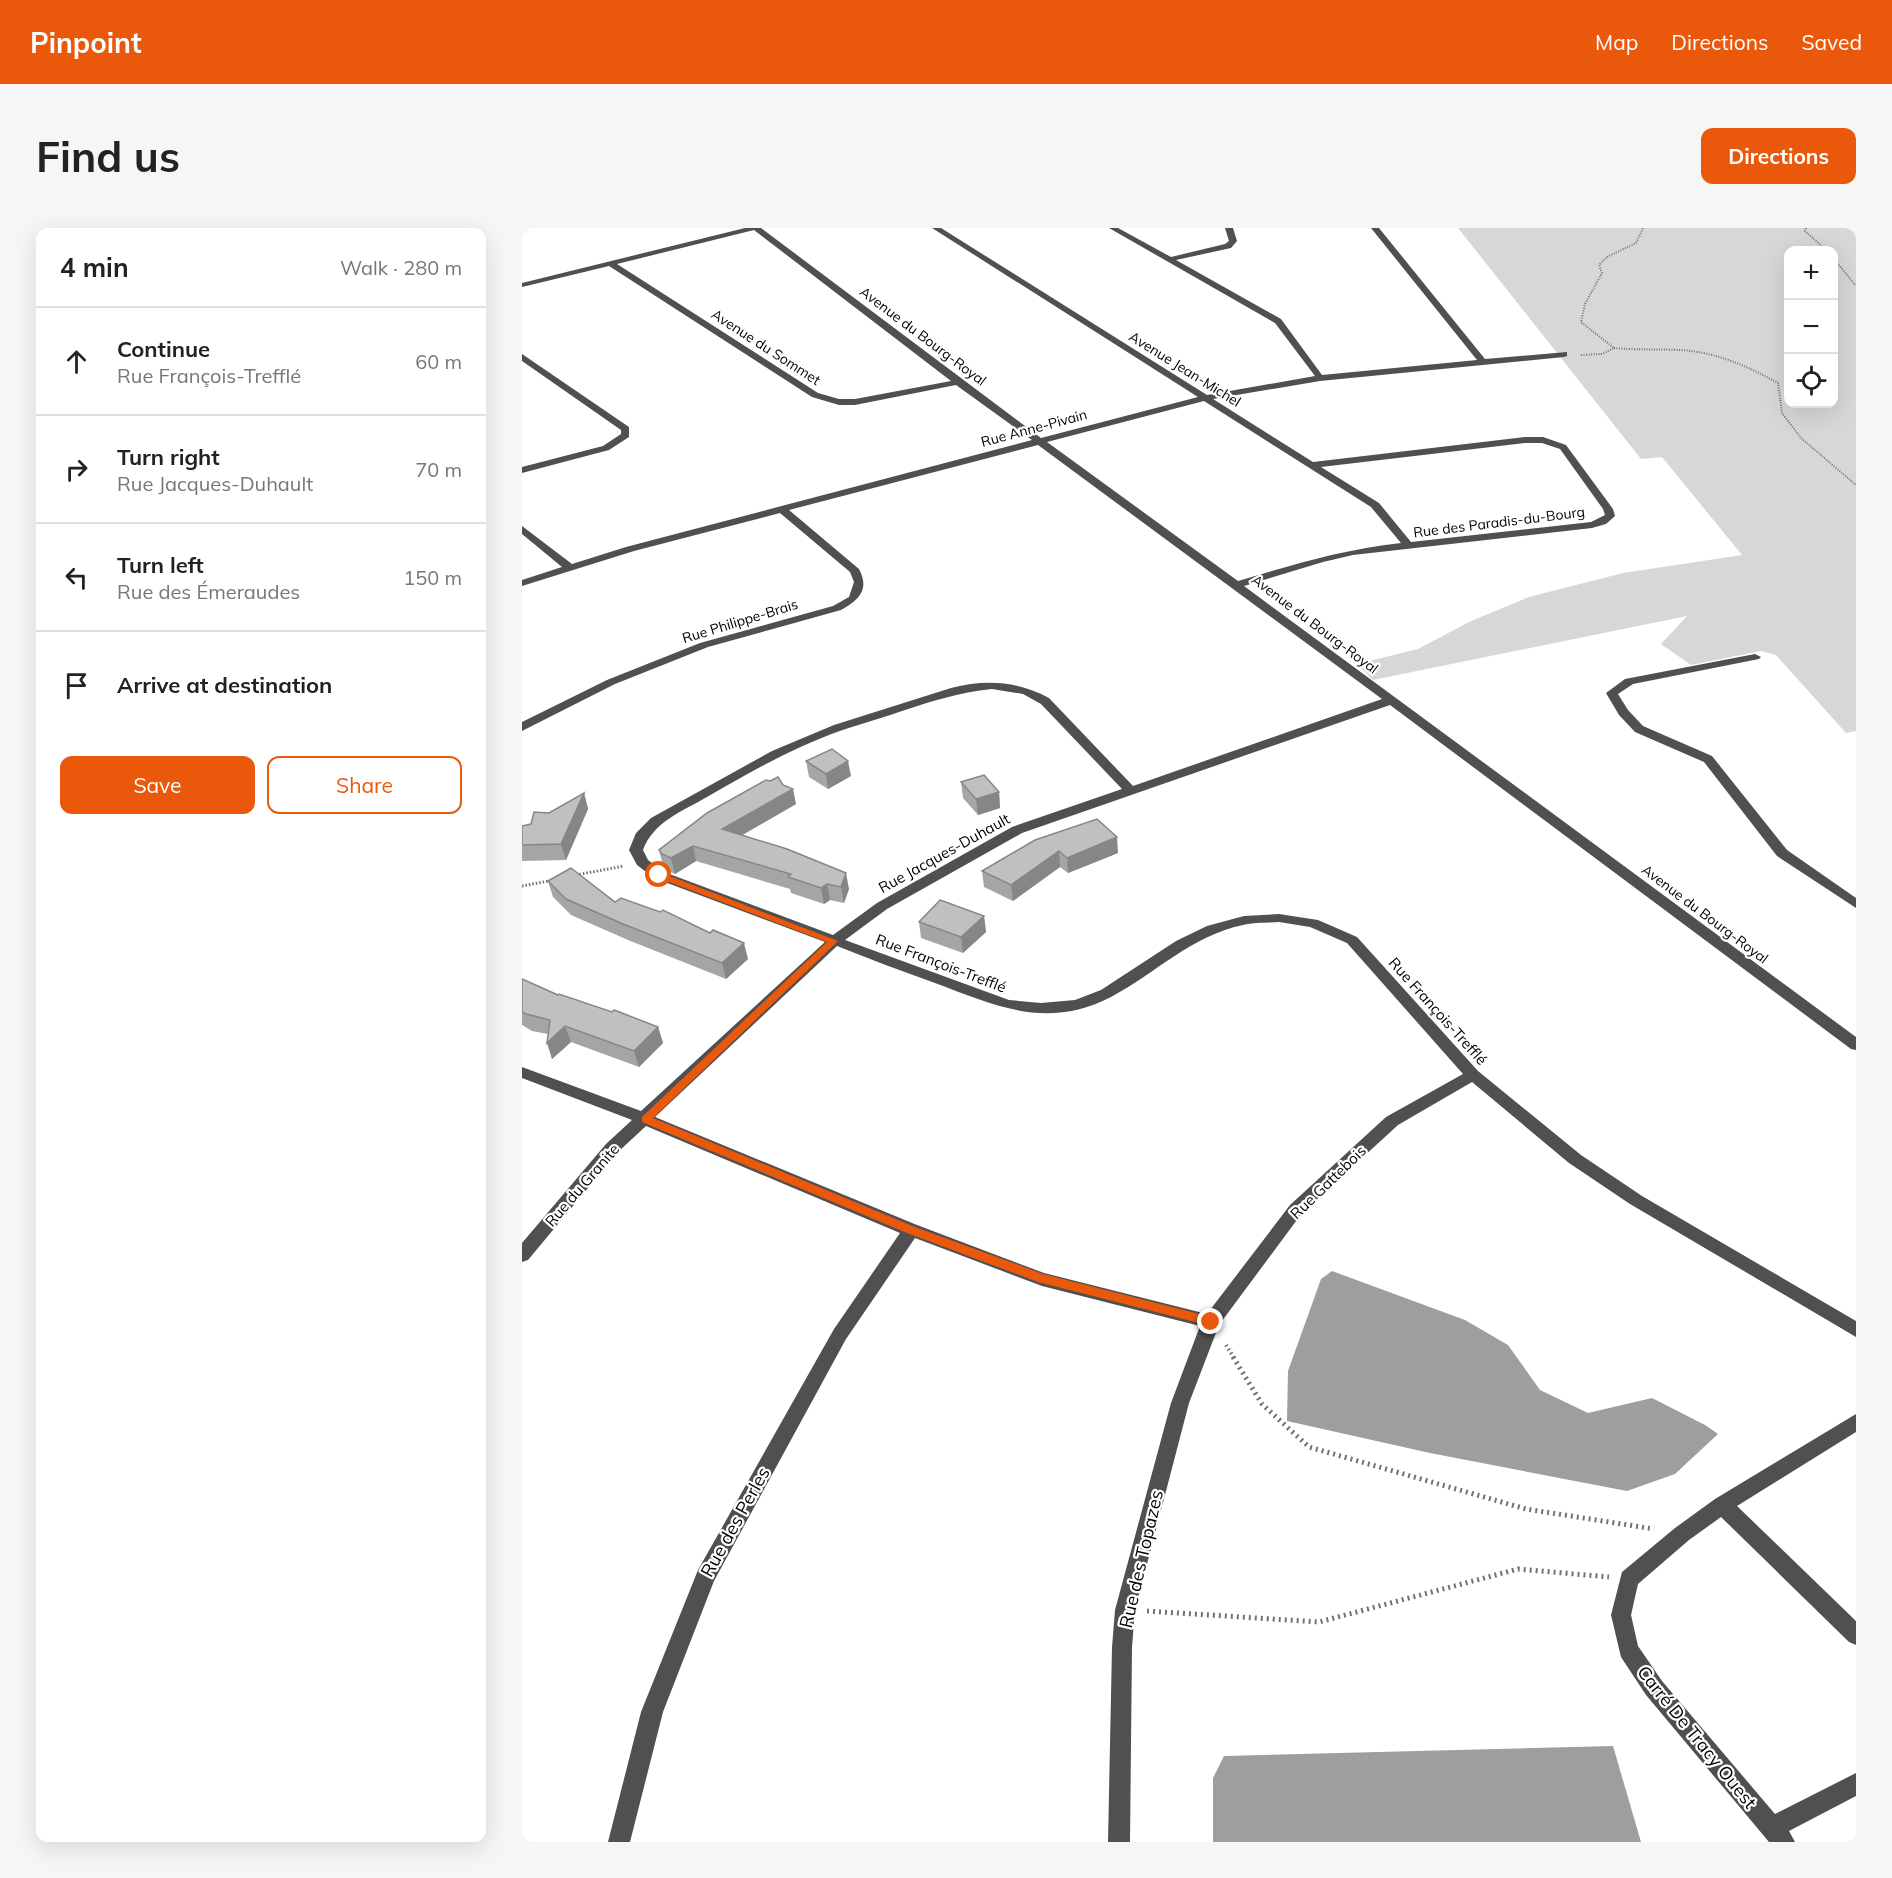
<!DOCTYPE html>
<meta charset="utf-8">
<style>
body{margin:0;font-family:Mulish,sans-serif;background:#f6f6f6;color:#222}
.controls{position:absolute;right:18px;top:18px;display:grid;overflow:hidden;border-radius:12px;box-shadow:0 6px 24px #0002}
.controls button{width:54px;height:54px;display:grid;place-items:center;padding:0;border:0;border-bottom:2px solid #e0e0e0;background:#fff;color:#222;font:30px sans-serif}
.stop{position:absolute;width:18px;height:18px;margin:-14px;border:4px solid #ea580c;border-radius:50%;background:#fff}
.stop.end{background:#ea580c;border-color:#fff;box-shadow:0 2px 6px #0008}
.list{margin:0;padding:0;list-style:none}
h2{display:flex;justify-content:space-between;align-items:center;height:78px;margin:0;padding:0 24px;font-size:26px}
h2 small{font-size:20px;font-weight:400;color:#767676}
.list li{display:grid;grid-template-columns:39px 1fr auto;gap:18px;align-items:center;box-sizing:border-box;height:108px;padding:0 24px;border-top:2px solid #e0e0e0}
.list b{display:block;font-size:22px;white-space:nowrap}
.list p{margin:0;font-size:20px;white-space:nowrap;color:#767676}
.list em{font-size:20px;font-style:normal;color:#767676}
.actions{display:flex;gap:12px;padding:18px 24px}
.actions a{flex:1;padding:14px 0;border:2px solid #ea580c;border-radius:12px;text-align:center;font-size:21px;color:#ea580c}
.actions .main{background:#ea580c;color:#fff}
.icon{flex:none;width:33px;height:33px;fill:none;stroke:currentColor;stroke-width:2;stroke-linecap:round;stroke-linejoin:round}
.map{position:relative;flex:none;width:1334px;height:1614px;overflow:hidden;border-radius:12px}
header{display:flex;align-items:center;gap:36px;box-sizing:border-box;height:84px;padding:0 30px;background:#ea580c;color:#fff}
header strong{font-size:28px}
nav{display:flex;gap:33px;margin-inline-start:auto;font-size:21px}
.intro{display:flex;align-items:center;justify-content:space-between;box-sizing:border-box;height:144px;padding:0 36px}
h1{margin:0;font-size:42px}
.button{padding:15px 27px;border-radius:12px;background:#ea580c;color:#fff;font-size:21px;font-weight:700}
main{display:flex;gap:36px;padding:0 36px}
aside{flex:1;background:#fff;border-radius:12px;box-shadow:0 6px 24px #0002}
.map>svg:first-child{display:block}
</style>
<header>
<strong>Pinpoint</strong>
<nav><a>Map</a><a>Directions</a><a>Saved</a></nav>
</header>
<div class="intro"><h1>Find us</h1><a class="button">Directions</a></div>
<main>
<aside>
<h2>4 min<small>Walk · 280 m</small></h2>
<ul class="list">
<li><svg class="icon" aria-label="ahead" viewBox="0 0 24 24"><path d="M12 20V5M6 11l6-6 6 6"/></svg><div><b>Continue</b><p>Rue François-Trefflé</p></div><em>60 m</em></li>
<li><svg class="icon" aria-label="right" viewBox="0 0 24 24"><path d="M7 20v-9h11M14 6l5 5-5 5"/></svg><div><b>Turn right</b><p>Rue Jacques-Duhault</p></div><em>70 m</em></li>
<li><svg class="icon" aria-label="left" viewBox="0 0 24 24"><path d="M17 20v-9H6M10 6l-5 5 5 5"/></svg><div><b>Turn left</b><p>Rue des Émeraudes</p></div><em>150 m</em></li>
<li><svg class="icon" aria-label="arrive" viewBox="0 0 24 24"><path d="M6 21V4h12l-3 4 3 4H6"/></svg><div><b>Arrive at destination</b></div></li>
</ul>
<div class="actions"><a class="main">Save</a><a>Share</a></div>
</aside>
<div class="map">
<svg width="1334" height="1614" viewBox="0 0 1334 1614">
<rect width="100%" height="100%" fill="#fff"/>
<!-- green -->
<path fill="#d7d7d7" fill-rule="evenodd" d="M936,0H1334V503L1324,505L1254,427L1239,423L1169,437L1139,416L1165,388L851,452L835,436L896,421L947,394L1007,369L1101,345L1220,327L1140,229L1119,231ZM1266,22H1312V176H1266Z"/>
<!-- water -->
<path fill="#9e9e9e" d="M810,1043L943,1092L986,1117L1018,1162L1066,1185L1130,1170L1183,1197L1196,1206L1153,1246L1105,1263L908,1225L765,1193L766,1143L799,1051Z
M1091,1518L1119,1614H691V1550L702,1528Z"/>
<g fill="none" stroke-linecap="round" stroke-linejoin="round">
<!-- path-far3 -->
<path stroke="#727272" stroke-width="2" stroke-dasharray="1 1.5" stroke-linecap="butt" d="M1284,0L1283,3L1304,22
M1312,31L1334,58
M1092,120C1114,122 1136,121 1158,122C1194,124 1225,138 1256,155L1260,185L1279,210L1334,257
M1059,127L1080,126L1092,120L1059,94L1063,76L1080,45L1077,37L1085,29L1114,15L1121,0"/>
<!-- path-far2 -->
<path stroke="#727272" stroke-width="3" stroke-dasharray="1.5 2" stroke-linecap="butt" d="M54,647L102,638
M0,658L32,652"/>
<!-- path-far1 -->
<path stroke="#727272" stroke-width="4" stroke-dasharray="1.5 3" stroke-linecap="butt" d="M704,1117L712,1130"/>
<!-- path -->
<path stroke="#727272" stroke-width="5" stroke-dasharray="2 4" stroke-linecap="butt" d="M711,1129L740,1176L787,1219L1004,1281L1132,1301
M625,1383L797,1394L996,1341L1087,1349"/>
<!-- minor -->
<path fill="#505050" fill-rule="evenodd" d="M223,0H239L519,210L676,169L410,0H419L685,167L793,148L753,95L587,0H596L649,29L703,16L707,13L703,0H711L715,13L709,20L654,32L759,91L800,147L955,132L849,0H857L963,131L1045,124V128L1042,129L798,153L691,171L791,234L1003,209H1021L1044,217L1091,281L1093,288L1084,296L1070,300L831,327L801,334L722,358L1334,809V822L1329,821L868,477L500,605L365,681L323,712L487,772L519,775L553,772L579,762L654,713L685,698L722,688L757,686L796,692L835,709L956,843L1059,927L1120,968L1334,1093V1109L1108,976L1047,935L950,854L876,897L780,985L697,1097L667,1175L613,1382L610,1419L608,1614H586L590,1419L593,1382L649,1175L678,1098L520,1058L393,1010L324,1111L192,1353L141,1484L108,1614H86L119,1484L176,1342L312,1101L378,1005L124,898L96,924L6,1032L0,1034V1015L84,916L110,892L0,850V839L119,883L303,714L132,650L115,637L107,622L114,605L129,590L250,523L312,497L429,460C464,451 495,453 527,470L611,558L860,471L516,217L267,282L337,341C348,362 337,372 319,382L186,419L93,456L0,503V494L85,452L178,415L311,378L327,369L332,354L328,344L258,285L112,323L0,358V352L40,339L0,306V298L50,336L104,319L510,212L434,157L333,177H317L290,169L87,38L0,59V55ZM232,2L429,153L333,171H317L296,165L95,36ZM682,173L849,279L879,315C819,322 773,336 716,353L525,214ZM1003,215H1020L1038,221L1081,281L1083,287L1069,294L889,314L857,275L799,239ZM470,461L501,466L519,476L600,561L490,599L355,675L311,707L142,644L126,632L121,622C131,594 161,583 185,569C225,546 265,523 307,507C330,498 354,492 377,484C408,474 437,464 470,461ZM757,694L788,699L825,715L941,846L864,889L768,977L685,1086L522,1045L395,997L133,889L315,718C347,731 380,743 413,755C474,778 525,802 589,769C634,745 669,708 721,697C732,694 745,695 757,694Z
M0,126L107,199V209L87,222L0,245V239L81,218L99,206V202L0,133Z
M1233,426L1239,429L1237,431L1111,456L1096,466L1106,482L1121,498L1190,528L1265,622L1334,670V680L1255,628L1182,534L1113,504L1097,487L1084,465L1103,451Z
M1334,1186V1204L1215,1278L1334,1393V1417L1327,1414L1199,1289L1167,1312L1116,1356L1109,1387L1116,1418L1140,1453L1253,1586L1334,1545V1568L1267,1603L1273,1614H1247L1124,1467L1099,1429L1089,1387L1100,1344L1153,1300L1193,1271Z"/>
</g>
<!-- wall -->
<path fill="#a5a5a5" d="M284,533L329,548L306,561L287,549Z
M439,554L477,564L478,580L456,587L441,570Z
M261,557L274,576L220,607L327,661L322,675L308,672L302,676L269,665L268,661L174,633L153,646L144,642L141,638L137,622Z
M62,565L66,581L44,632L0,633V598L9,596Z
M513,612L596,625L546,645L538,639L491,673L462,659L460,643Z
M26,653L93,674L226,731L204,751L106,712L49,687L31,669Z
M462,688L464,704L441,725L399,710L397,694Z
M0,751L36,767L136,799L141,815L117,839L49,814L30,831L26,806L10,803L0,797Z"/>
<!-- shaded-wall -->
<path fill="#868686" d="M326,533L329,548L306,561L304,546Z
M271,561L274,576L203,617L200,601Z
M477,564L478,580L456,587L454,571Z
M62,565L66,581L44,632L39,616Z
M595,609L596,625L546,645L545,630Z
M171,618L174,633L153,646L149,630Z
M537,623L538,639L491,673L489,657Z
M324,645L327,661L322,675L319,659Z
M305,656L308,672L302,676L299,660Z
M462,688L464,704L441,725L439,709Z
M222,715L226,731L204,751L200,735Z
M43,798L49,814L30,831L25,815Z
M136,799L141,815L117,839L112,823Z"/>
<!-- building -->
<path fill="#c0c0c0" stroke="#868686" stroke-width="1.5" d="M310,521L326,533L304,546L284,533Z
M462,547L477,564L454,571L439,554Z
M256,549L261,557L271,561L200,601L265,621L324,645L319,659L305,656L299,660L266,649L269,646L171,618L149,630L140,626L137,622L185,585L244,552L248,553Z
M62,565L39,616L0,617V598L9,596L12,584L27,585Z
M575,591L595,609L545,630L537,623L489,657L460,643L513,612Z
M49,640L93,674L99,670L138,684L141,682L188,705L191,702L222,715L200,735L101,696L44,671L26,653Z
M418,672L462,688L439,709L397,694Z
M0,751L36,767L37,766L90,784L92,782L136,799L112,823L43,798L25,815L28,792L4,786L0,784Z"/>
<!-- route -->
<path fill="#ea580c" d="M134,645H140L316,713L131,890L393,999L521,1046L689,1089L695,1094L693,1097L689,1098L516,1054L385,1005L120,894V889L305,714L134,649Z"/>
<g text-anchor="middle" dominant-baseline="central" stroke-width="4.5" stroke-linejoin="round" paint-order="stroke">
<!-- far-street labels -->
<g font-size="14" fill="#000" stroke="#fff">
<text transform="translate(401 108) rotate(37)">Avenue du Bourg-Royal</text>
<text transform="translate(244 119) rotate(33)">Avenue du Sommet</text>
<text transform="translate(663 141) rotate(32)">Avenue Jean-Michel</text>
<text transform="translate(512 200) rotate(-15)">Rue Anne-Pivain</text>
<text transform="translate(977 294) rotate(-7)">Rue des Paradis-du-Bourg</text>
<text transform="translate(218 393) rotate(-17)">Rue Philippe-Brais</text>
<text transform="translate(793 396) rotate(37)">Avenue du Bourg-Royal</text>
<text transform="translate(1183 686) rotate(37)">Avenue du Bourg-Royal</text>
</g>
<!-- street labels -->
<g font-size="15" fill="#000" stroke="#fff">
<text transform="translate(422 625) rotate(-29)">Rue Jacques-Duhault</text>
<text transform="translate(419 735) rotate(21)">Rue François-Trefflé</text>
<text transform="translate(916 783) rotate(48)">Rue François-Trefflé</text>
<text transform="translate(806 954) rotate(-44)">Rue Gattebois</text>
<text transform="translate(60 957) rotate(-49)">Rue du Granite</text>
</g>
<!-- near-street labels -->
<g font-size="18" fill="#000" stroke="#fff">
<text transform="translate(213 1294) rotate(-61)">Rue des Perles</text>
<text transform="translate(619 1331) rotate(-77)">Rue des Topazes</text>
<text transform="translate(1175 1509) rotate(51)">Carré De Tracy Ouest</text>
</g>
</g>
</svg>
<div class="controls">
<button>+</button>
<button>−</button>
<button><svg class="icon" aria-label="locate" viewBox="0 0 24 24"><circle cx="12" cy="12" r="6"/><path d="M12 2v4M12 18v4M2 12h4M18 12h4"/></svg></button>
</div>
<div class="stop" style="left:137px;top:647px"></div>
<div class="stop end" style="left:689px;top:1094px"></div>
</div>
</main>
